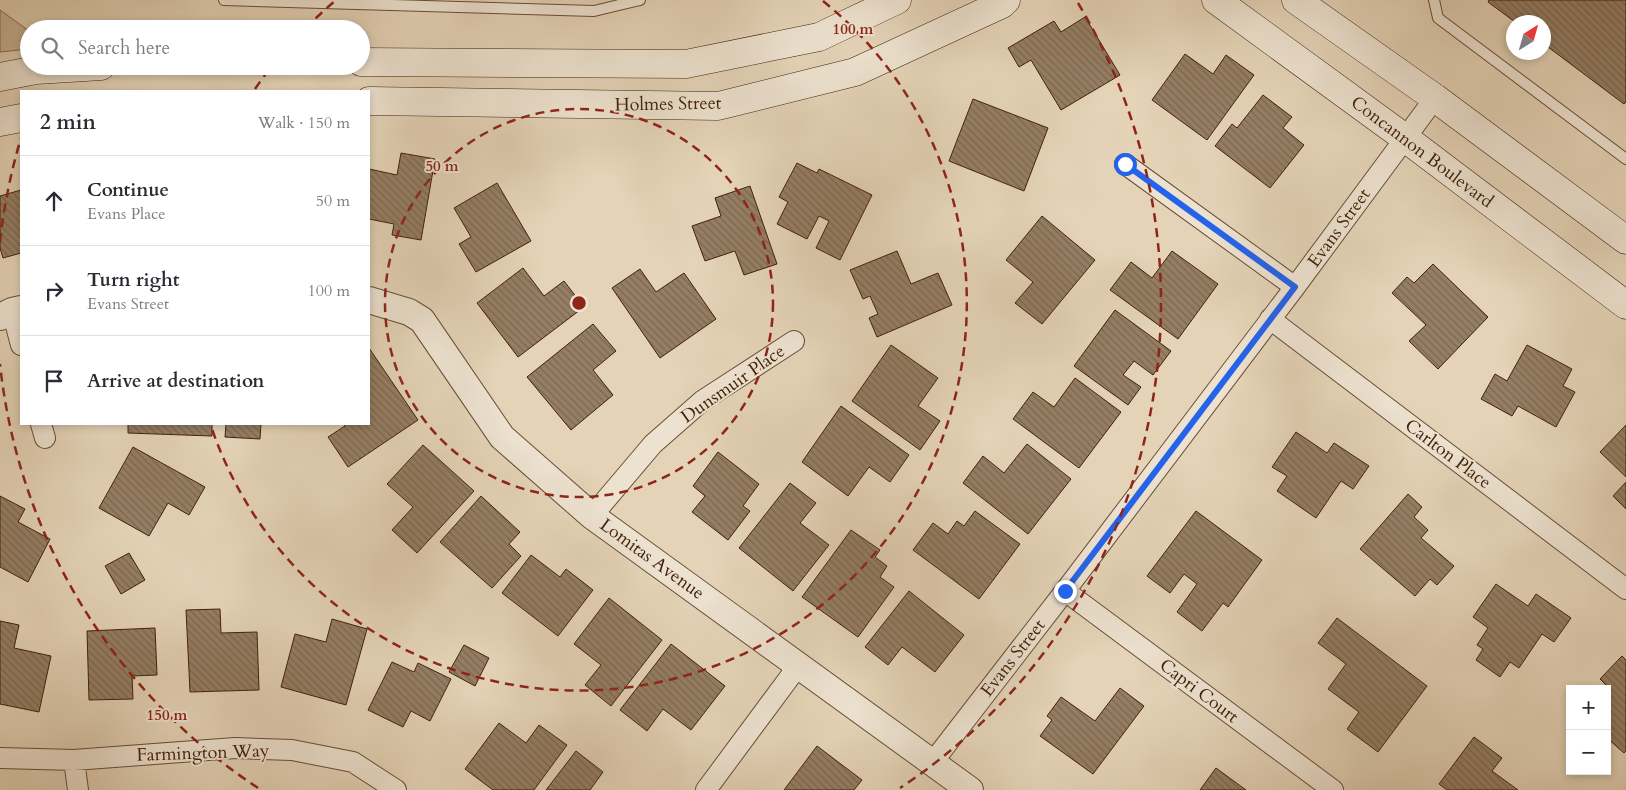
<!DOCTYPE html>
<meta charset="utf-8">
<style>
body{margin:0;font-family:Cardo,serif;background:#f7f7f7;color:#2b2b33}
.controls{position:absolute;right:15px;bottom:15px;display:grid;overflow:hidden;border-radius:0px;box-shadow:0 2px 8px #0003}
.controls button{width:45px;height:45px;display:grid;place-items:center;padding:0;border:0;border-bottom:1px solid #e1e1e2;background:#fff;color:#2b2b33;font:25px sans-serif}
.compass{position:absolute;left:1506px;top:15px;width:45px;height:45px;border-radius:50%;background:#fff;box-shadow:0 2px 8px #0003;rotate:37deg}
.stop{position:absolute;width:15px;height:15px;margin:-11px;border:4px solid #2563eb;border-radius:50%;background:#fff}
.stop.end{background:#2563eb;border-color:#fff;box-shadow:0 1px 5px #0008}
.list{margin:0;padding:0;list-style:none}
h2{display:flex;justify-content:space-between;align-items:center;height:65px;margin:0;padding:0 20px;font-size:21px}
h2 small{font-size:16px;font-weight:400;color:#7c7c81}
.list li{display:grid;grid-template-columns:32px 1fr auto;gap:15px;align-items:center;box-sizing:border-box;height:90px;padding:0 20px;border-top:1px solid #e1e1e2}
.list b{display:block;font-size:19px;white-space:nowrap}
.list p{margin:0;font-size:16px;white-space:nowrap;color:#7c7c81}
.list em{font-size:16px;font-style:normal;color:#7c7c81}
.icon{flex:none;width:28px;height:28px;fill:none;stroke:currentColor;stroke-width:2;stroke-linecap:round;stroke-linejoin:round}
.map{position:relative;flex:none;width:1626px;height:790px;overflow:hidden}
.search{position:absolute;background:#fff;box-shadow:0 2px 8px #0003;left:20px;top:20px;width:350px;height:55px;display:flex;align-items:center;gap:12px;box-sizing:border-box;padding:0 18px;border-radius:28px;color:#7c7c81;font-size:19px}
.panel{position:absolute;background:#fff;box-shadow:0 2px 8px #0003;left:20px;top:90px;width:350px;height:335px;border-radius:0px}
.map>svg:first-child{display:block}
</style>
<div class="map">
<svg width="1626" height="790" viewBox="0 0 1626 790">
<defs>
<pattern id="building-back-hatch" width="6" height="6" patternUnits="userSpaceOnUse" patternTransform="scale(1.25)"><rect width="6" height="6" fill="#957e64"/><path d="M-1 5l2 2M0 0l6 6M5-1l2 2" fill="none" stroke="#7b6751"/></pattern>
</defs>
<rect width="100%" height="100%" fill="#e4d3b7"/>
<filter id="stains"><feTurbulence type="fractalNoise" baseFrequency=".004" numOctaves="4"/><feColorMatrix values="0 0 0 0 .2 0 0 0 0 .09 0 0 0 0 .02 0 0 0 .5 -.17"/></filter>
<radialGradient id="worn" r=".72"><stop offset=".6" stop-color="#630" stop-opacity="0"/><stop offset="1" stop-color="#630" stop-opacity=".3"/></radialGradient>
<!-- green -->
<path fill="#c8b59a" stroke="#846b52" d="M0,10L29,31V49L0,52Z"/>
<!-- building -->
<path fill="url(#building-back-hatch)" stroke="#40210a" d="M1489,0H1626V102L1624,104L1544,44V22H1515L1488,2Z
M1085,17L1120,75L1061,110L1031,60L1019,67L1008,48L1054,21L1061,32Z
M1185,54L1213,74L1226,55L1254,75L1207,140L1152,100Z
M1263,95L1292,117L1283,128L1304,145L1270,188L1215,146L1232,124L1237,128Z
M973,99L1048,128L1024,191L949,161Z
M401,153L435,159L421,240L392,235L394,224L369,219V169L397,175Z
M797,163L817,173L819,169L872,195L840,260L816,248L829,221L819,216L807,239L777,224L788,202L779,197Z
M497,183L531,241L476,272L459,244L471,237L454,208Z
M750,186L777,264L744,275L735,251L705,261L692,226L721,216L715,198Z
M21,190V253L3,258L0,248V196Z
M1042,216L1095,260L1042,324L1015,303L1033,282L1006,260Z
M897,251L911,284L938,273L952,305L877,337L869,318L878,314L870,296L863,299L850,270Z
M1172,251L1218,284L1178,339L1110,290L1131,262L1152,278Z
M1433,264L1488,317L1438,369L1409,341L1426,325L1392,293L1407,277L1414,283Z
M523,268L544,296L564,281L584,307L518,357L477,303Z
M640,269L656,292L684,273L716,319L660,358L612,288Z
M1115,310L1171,351L1153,375L1134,361L1123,375L1141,387L1128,405L1074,366Z
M593,324L616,351L593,370L613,395L571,430L527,377Z
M891,345L938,378L918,406L940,421L920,450L852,401Z
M1527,345L1572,369L1563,386L1575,392L1556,427L1518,406L1512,416L1481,399L1495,374L1507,381Z
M369,348L418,420L348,467L328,437L345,426L344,424H369Z
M1075,378L1121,412L1079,468L1013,419L1033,392L1054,407Z
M841,406L909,455L890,482L869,467L848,496L802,462Z
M128,424H212V436L128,433Z
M226,424H261L260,439L225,437Z
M1626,425V477L1600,452Z
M1296,432L1327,453L1334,443L1369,466L1353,489L1341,481L1316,518L1277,491L1287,476L1272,467Z
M1027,444L1071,479L1028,534L963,483L983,456L1004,473Z
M423,445L474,491L417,553L392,530L413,507L387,484Z
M133,447L205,487L189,515L168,503L149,536L99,508Z
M718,452L759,484L743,506L750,511L728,540L692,512L705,496L693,486Z
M1626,482V509L1613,496Z
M790,483L816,503L800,523L829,545L793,591L739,548Z
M1408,494L1422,507L1414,517L1428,530L1421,538L1454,566L1437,585L1430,579L1415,596L1360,549Z
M0,496L25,509L18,522L50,539L28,582L0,567Z
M481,496L520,532L509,544L521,556L492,588L440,542Z
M975,511L1020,544L979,599L913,550L933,523L948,534L957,521L964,526Z
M1196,511L1262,560L1228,607L1223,603L1202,631L1177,612L1197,584L1184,574L1170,593L1147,576Z
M851,530L880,550L875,557L887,566L880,577L894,587L858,637L802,597Z
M129,553L145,580L121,594L105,566Z
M531,555L560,577L566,569L593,590L558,636L502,593Z
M1496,584L1528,606L1536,594L1571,618L1554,642L1542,634L1519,668L1510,662L1500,677L1476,660L1483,649L1477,645L1488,628L1473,617Z
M909,591L964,635L935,672L902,647L888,665L865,647Z
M609,598L662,640L611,706L585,685L601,665L574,644Z
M220,609L221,633L257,632L259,690L190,692L186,610Z
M1337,618L1427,686L1378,752L1347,729L1359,712L1328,689L1346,664L1318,643Z
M332,619L367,629L346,705L281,687L295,634L326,642Z
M0,621L19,625L14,648L51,656L39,712L0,704Z
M155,628L157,675L132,676L133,699L89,700L87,631Z
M671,644L725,686L691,730L663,709L647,731L620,710Z
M464,645L489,658L475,686L449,672Z
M1622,656L1626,660V751L1624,753L1607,738V694L1611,690L1600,679Z
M392,662L414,672L418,663L451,679L430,721L411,711L403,727L368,710Z
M1120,688L1144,706L1093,774L1040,736L1052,720L1047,716L1061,697L1095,721Z
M499,723L526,743L539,725L567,745L534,790H493L465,769Z
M1474,737L1502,758L1492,771L1518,790H1447L1439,784Z
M817,746L862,780L854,790H784Z
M576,751L603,772L590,790H546Z
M1216,768L1246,790H1200Z"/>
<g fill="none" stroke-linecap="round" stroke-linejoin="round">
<!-- service casing -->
<g stroke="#694e35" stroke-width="12">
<path id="service" d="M224,0L594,11L640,0
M1434,0L1438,18L1626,159"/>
</g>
<!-- minor casing -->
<g stroke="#694e35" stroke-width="22">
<path id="minor" d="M1125,164L1295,287
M12,311L21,345
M1270,319L1626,589
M41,424L45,438
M592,516L653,444L702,401L794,341
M1065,591L1333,790
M0,758L74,760L235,748L292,750L353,762L396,790
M74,760L78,790
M932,763L1065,591L1295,287L1435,98
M706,790L798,666"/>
</g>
<!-- tertiary casing -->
<g stroke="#694e35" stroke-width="28">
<path id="tertiary" d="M369,300L409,312L422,320L502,437L592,516L970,790
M0,317L12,311L21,309"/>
</g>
<!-- secondary casing -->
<g stroke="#40210a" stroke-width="29">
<path id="secondary" d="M1216,0L1405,138L1626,305
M1296,0L1435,98L1626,240
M361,62L686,64L819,37L897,0
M0,77L36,70L101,66
M369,101L718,106L855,72L1002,4L1006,0
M0,122L21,118"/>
</g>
<!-- service -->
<use href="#service" stroke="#ede2d0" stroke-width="10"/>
<!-- minor -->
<use href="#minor" stroke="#ede2d0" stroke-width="20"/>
<!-- tertiary -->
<use href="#tertiary" stroke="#ede2d0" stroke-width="26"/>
<!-- secondary -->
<use href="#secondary" stroke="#ede2d0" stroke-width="28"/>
</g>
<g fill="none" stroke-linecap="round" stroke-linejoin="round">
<!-- route -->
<path stroke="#2563eb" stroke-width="6" d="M1065,591L1295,287L1125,164"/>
</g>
<!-- distance rings -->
<g fill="none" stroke="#8f2418" stroke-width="2.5" stroke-dasharray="9 6">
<circle cx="579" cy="303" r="194"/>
<path d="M255 89A388 388 0 0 1 271 67M305 29A388 388 0 0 1 335 1M823 1A388 388 0 1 1 211 426"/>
<path d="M258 788A582 582 0 0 1 0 364M0 242A582 582 0 0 1 21 138M1078 3A582 582 0 0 1 900 788"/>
</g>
<g text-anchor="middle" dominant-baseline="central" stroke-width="4" stroke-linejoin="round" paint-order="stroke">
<!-- street labels -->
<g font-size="18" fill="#40210a" stroke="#ede2d0">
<text transform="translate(668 104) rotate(-1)">Holmes Street</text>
<text transform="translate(1422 152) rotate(37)">Concannon Boulevard</text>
<text transform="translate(1339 228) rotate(-54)">Evans Street</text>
<text transform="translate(733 384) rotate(-35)">Dunsmuir Place</text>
<text transform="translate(1448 454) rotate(37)">Carlton Place</text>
<text transform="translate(652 559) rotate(36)">Lomitas Avenue</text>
<text transform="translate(1013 658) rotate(-52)">Evans Street</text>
<text transform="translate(1199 691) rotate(37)">Capri Court</text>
<text transform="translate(203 753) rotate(-2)">Farmington Way</text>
</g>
</g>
<circle cx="579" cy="303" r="8" fill="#8f2418" stroke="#ede2d0" stroke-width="2.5"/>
<g font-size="15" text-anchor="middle" font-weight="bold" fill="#8f2418" stroke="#ede2d0" stroke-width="4" stroke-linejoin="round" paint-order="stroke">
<text x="853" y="34">100 m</text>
<text x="442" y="171">50 m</text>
<text x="167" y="720">150 m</text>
</g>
<rect width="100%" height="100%" filter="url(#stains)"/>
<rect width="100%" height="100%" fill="url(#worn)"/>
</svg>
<div class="controls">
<button>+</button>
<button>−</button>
</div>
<svg class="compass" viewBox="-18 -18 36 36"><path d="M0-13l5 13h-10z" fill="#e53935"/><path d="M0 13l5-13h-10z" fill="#7c7c81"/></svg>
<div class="stop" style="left:1125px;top:164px"></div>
<div class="stop end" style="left:1065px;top:591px"></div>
<div class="search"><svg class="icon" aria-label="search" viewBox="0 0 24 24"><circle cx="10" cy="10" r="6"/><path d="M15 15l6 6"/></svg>Search here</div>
<section class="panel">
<h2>2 min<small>Walk · 150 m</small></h2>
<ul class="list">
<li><svg class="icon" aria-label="ahead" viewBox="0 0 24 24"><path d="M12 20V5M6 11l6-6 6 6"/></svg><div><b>Continue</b><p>Evans Place</p></div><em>50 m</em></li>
<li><svg class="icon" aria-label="right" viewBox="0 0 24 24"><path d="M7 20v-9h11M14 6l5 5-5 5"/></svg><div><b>Turn right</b><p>Evans Street</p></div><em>100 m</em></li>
<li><svg class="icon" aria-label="arrive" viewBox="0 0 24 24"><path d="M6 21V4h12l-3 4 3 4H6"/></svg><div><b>Arrive at destination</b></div></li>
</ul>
</section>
</div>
